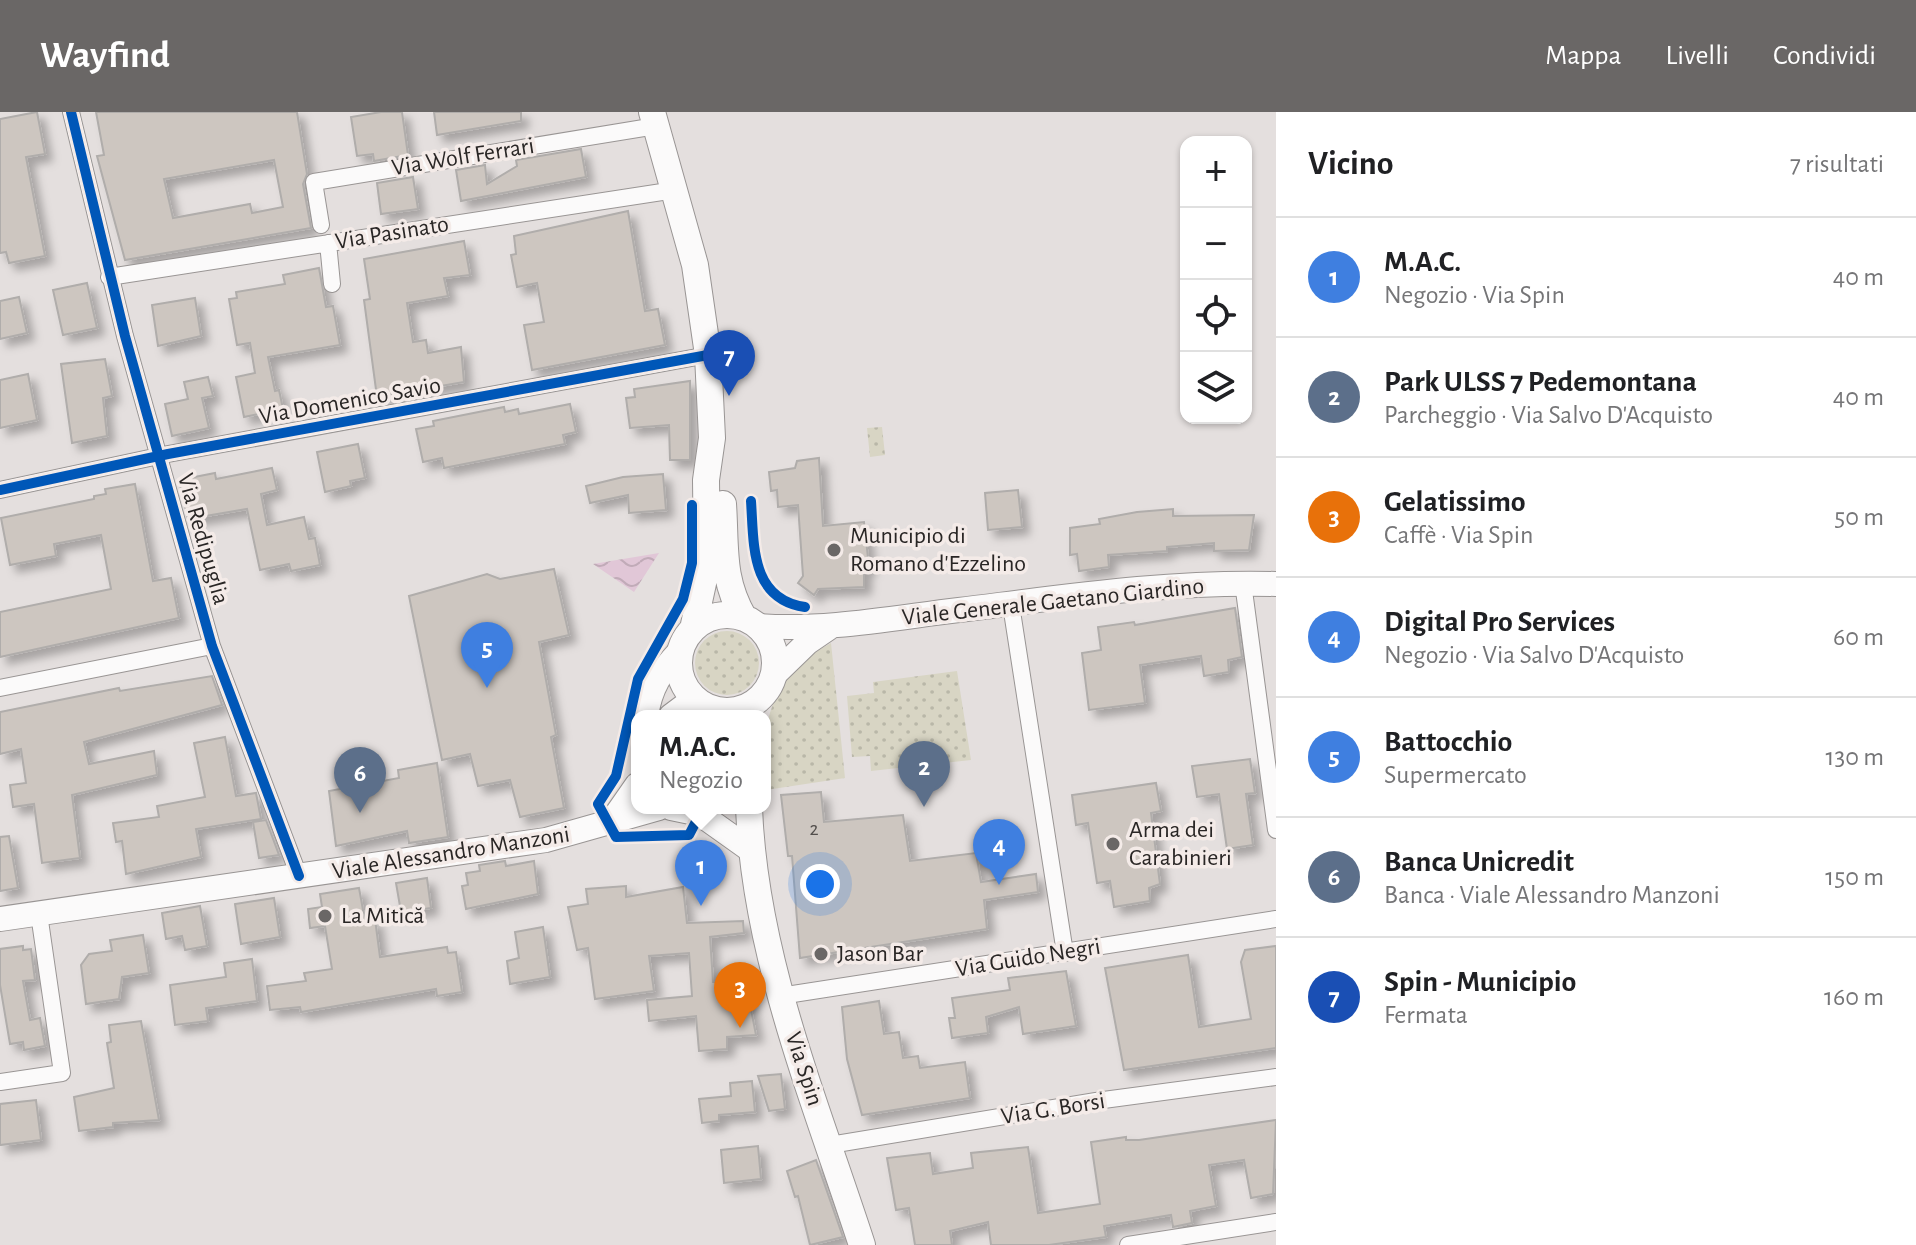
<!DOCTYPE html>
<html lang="it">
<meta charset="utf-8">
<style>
body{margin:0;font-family:"Alegreya Sans",sans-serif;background:#f2f2f2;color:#202124}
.controls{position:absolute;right:24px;top:24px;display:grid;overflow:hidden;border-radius:16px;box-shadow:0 2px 6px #0004}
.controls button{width:72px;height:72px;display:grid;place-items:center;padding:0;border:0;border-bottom:2px solid #e0e0e0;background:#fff;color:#202124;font:40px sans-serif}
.you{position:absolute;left:820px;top:772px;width:28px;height:28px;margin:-20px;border:6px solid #fff;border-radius:50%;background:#1a73e8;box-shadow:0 0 0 12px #1a73e833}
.badge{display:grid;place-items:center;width:52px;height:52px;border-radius:50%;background:#6a6766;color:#fff;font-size:26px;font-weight:700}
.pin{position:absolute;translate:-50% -66px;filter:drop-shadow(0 2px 4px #0008)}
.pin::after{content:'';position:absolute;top:42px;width:28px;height:24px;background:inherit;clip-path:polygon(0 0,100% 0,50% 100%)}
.popup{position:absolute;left:631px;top:598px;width:140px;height:104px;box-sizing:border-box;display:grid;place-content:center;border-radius:16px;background:#fff;filter:drop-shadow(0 2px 6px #0005);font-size:26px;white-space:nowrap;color:#757577}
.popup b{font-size:30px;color:#202124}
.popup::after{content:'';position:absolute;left:50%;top:100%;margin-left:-16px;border:16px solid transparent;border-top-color:#fff}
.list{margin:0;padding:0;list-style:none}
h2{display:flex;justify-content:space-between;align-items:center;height:104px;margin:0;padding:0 32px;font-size:34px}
h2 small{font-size:26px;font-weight:400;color:#757577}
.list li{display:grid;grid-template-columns:52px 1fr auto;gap:24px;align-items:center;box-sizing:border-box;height:120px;padding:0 32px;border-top:2px solid #e0e0e0}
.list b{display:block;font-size:30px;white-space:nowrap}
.list p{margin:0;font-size:26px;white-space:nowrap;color:#757577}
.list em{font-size:26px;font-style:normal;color:#757577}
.icon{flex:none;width:44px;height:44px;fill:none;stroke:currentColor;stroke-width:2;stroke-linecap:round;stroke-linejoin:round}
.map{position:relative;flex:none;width:1276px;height:1133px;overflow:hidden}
header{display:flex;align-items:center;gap:48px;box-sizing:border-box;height:112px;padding:0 40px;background:#6a6766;color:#fff}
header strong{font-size:38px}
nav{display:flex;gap:44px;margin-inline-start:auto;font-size:28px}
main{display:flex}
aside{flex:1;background:#fff}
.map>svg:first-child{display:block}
</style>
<header>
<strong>Wayfind</strong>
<nav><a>Mappa</a><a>Livelli</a><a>Condividi</a></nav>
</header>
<main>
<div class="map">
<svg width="1276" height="1133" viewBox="0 0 1276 1133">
<defs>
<pattern id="grass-dots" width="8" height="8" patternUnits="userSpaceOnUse" patternTransform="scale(2)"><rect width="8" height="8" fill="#d8d5c4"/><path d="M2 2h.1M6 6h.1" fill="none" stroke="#b9b7a8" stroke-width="1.8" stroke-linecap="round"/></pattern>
<pattern id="water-waves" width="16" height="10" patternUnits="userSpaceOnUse" patternTransform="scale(2)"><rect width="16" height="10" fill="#e1c7d7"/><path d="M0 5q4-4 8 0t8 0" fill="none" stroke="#c1abb8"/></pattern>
<filter id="shadow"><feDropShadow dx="7" dy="7" stdDeviation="4" flood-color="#0004"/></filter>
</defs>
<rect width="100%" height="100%" fill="#e4dfde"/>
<!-- grass -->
<path fill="url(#grass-dots)" d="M882,315L885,343L870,345L867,316Z
M695 551a32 32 0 1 1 64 0a32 32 0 1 1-64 0Z
M831,531L845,666L766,678C758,615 771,562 831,531Z
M957,559L971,648L871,659L870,644L852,645L847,584L874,581L873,570Z"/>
<!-- water -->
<path fill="url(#water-waves)" d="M659,441L634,480L593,452Z"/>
<!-- building -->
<path fill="#cdc6c0" stroke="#b0adab" stroke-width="2" fill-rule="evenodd" filter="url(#shadow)" d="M37,0L45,42L26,45L45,144L9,151L6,140L0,141V7Z
M96,0H297L307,62L303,72L311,116L125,148L97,44L104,43ZM274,48L283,95L252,101L250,92L173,106L164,67Z
M381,0H402L408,43L374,49L373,42L357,44L351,5Z
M434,0H521V9L437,23Z
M581,37L586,65L461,89L456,58L485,53L487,72L517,54L516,48Z
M413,65L418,97L381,102L377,71Z
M628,99L645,199L658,197L665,233L532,258L524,213L544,210L537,171L517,175L511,143L516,142L514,124Z
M464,129L470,163L444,166L448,184L407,191L413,230L426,228L428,241L461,235L464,270L377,285L364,188L370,187L364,147Z
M319,156L326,195L333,194L340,233L268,245L275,279L279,278L283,297L244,305L236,265L255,261L250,231L237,233L229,187L237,186L236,180L285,172L283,163Z
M87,171L97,216L63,223L53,178Z
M19,185L27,221L0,227V189Z
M195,186L201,224L158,234L152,193Z
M105,247L112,284L103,286L107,324L72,331L61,252Z
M28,262L37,308L0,316V268Z
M208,265L213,284L202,286L209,316L172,324L165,292L188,287L184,270Z
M690,269V348H670L669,313L630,316L626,286L635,285L634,277Z
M570,292L576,320L563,323L565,332L444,356L442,346L423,350L416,317L434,314L433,309L504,295L505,300L518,297L519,302Z
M358,332L365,366L350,369L351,374L325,380L317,340Z
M819,346L823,414L864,410L869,455L864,456V475L818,477L814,483L798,471L803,464L798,393L778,395L777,378L771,379L769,360L795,356L797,349Z
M272,356L277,378L261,382L267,413L304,405L309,427L315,426L320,453L291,459L289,452L260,458L247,397L188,407L179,368L215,361L216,367Z
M663,362L666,398L629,401L628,383L590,391L586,374L623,365Z
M135,372L153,469L171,466L179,506L0,545V500L111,477L101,423L54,432L56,444L10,453L1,406L94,387V384L106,382L105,377Z
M1018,378L1022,415L988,418L985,381Z
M1173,397V404L1254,403L1249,438L1214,439V431L1167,435V439L1108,443L1109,455L1079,459L1077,442L1070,443V416L1100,412L1099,407L1137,400Z
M554,457L569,523L539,530L556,623L551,625L564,696L520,705L510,668L478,674L470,642L442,648L409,484L487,462L500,467Z
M1235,496L1242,545L1228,548L1229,560L1204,564L1201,544L1140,553L1145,591L1089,598L1082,541L1101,538L1098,515L1134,510L1135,513Z
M212,564L222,593L84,630L89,652L154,639L157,663L72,683L80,746L42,751L34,692L13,695L10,673L26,671L21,637L0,642V600L119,576L120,579Z
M225,625L236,684L256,681L261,707L196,717L201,745L126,762L122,729L116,730L113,711L159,705L157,694L205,685L194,631Z
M1250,647L1255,681L1246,682L1253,733L1227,737L1219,682L1197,685L1192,654Z
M437,651L448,725L409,731L407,719L336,734L329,679L399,666L398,658Z
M1156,671L1161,699L1151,701L1160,772L1149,776L1150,789L1114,795L1110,769L1097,771L1088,711L1076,713L1072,683Z
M821,680L824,710L903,703L910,749L976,741L981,770L1036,762L1038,780L984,788L987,817L800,846L792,744H788L781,683Z
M266,708L279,743L259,746L253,710Z
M9,724L18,776L0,779V725Z
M505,749L506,754L534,749L538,782L466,797L462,774L468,773L466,761L480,759L479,753Z
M427,766L431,796L401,800L396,771Z
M626,774V785L683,775L687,811L743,809L744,821L710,825L713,870H721L722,884L748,882L756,923L727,925V937L699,939L696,904L649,909L647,888L692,884L689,841L649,844L654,879L595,887L588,836L577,838L568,795L588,792L586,777Z
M359,776L365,809L375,807L380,845L447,835L448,841L456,840L462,880L437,884L436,877L301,900L300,895L270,898L267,874L306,869L304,861L332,857L325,814L310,816L308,797L322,795L320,782Z
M274,786L280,825L241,832L235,792Z
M200,794L207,834L185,838L182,824L166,827L162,801Z
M543,815L550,865L510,872L507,849L519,846L515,820Z
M143,823L149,861L122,865L119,887L86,892L81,853L89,842L112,839L110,828Z
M23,834V838L31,837L35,868L23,869L30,908L40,906L45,934L24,938L23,930L10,932L0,873V837Z
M1276,834V936L1124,958L1105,856L1188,843L1199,915L1251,907L1241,850L1245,838Z
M252,847L257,889L206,896L208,909L175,913L170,873L226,865L224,851Z
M1066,859L1076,914L1023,922L1019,895L986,905L988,921L952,926L949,906H955L952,886L1010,878L1008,866Z
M879,889L884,922L899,920L903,946L918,944L920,956L965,950L970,986L862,1003L847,947L842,895Z
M141,909L159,1008L113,1011V1015L79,1019L74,985L114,976L107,931L111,930L109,913Z
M781,962L785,997L769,999L758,964Z
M752,969L755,1000L719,1003V1009L702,1011L699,987L731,984L730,971Z
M36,988L41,1028L0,1033V992Z
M1276,1008L1273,1082L1251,1086L1244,1048L1209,1053L1216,1094L1190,1099L1192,1111L1173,1115L1171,1103L1104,1114L1106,1125L1049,1133H991L988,1110L950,1119L952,1133H915L909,1096L896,1098L887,1046L930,1041L933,1062L973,1056L971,1041L1028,1035L1038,1101L1100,1092L1091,1030L1126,1025V1028H1139Z
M758,1034L761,1067L724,1071L721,1038Z
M816,1048L843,1125L810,1133L798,1084L795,1085L787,1059Z"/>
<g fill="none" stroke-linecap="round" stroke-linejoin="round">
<!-- minor casing -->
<g stroke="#999594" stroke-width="18">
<path id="minor" d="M71,0L125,224L212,534L299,764
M321,113L314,70L656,14
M328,131L332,172
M109,165L675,78
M0,378L168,342L708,243
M1243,471L1276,718
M1011,493L1065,841
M0,576L212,534
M780,884L1276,807
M0,970L62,961L39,802
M830,1033L1096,989L1276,965
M1128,1133L1276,1110"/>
</g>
<!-- secondary casing -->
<g stroke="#999594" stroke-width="26">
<path id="secondary" d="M758,514C826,519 892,506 959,498C1064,485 1170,469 1276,472
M774,563L808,530L830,515
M646,604C650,576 661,559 680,539
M671,604L683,595L701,592
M671,696L700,702L752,739
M614,706L637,673
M0,807L546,728L659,696"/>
</g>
<!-- primary casing -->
<g stroke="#999594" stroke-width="28">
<path id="primary" d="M652,0L695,153L708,243L712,326L706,368L707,453L693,517
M723,392C726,435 721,467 744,506
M679 551a48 48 0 1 1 96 0a48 48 0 1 1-96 0Z
M749,696C755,847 816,991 862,1133"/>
</g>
<!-- minor -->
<use href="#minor" stroke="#fbfafa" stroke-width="16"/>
<!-- secondary -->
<use href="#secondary" stroke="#fbfafa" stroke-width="24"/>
<!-- primary -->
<use href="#primary" stroke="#fbfafa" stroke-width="26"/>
<!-- cycleway casing -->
<g stroke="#f4ebe8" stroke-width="15">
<path id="cycleway" d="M71,0L125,224L212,534L299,764
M0,378L168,342L708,243
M751,389C754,432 750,487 805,495
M692,393V451L683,487L638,567L616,664L598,692L616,725L689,723L703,696"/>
</g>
<!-- cycleway -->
<use href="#cycleway" stroke="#0057b8" stroke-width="10"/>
</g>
<!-- markers -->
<g fill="#6a6766" stroke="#f4ebe8" stroke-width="3">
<circle cx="834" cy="438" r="8"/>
<circle cx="1113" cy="732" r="8"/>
<circle cx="325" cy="804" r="8"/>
<circle cx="821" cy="842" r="8"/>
</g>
<g text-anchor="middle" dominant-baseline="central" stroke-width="7" stroke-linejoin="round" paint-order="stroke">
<!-- number labels -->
<g font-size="20" fill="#524e4c">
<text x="814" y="717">2</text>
</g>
<!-- street labels -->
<g font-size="24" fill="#292625" stroke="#f4ebe8">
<text transform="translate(463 45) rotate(-9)">Via Wolf Ferrari</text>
<text transform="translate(392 121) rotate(-9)">Via Pasinato</text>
<text transform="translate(350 289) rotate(-10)">Via Domenico Savio</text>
<text transform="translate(203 427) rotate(74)">Via Redipuglia</text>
<text transform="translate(1053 490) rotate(-6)">Viale Generale Gaetano Giardino</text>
<text transform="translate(451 741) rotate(-9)">Viale Alessandro Manzoni</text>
<text transform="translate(1028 846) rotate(-9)">Via Guido Negri</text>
<text transform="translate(804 957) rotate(72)">Via Spin</text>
<text transform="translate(1053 997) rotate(-9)">Via G. Borsi</text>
</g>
<!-- poi labels -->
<g font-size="24" fill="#292625" stroke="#f4ebe8" text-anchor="start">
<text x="850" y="424">Municipio di<tspan x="850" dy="28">Romano d'Ezzelino</tspan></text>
<text x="1129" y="718">Arma dei<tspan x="1129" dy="28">Carabinieri</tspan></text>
<text x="341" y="804">La Mitică</text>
<text x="837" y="842">Jason Bar</text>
</g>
</g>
</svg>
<div class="controls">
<button>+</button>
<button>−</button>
<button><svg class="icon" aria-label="locate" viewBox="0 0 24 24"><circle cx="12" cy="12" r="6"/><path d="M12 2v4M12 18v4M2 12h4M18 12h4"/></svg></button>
<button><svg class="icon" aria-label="layers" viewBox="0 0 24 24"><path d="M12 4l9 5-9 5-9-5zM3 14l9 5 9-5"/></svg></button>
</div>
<div class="you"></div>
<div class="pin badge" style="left:701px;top:794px;background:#3f7fe0">1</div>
<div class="popup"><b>M.A.C.</b>Negozio</div>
<div class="pin badge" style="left:924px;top:695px;background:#5c6f8a">2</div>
<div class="pin badge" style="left:740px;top:916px;background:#e8710a">3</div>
<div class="pin badge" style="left:999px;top:773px;background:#3f7fe0">4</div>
<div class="pin badge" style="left:487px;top:576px;background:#3f7fe0">5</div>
<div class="pin badge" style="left:360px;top:701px;background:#5c6f8a">6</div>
<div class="pin badge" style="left:729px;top:284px;background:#1a4fb4">7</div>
</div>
<aside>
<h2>Vicino<small>7 risultati</small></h2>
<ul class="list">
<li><span class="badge" style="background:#3f7fe0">1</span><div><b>M.A.C.</b><p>Negozio · Via Spin</p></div><em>40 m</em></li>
<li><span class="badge" style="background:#5c6f8a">2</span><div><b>Park ULSS 7 Pedemontana</b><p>Parcheggio · Via Salvo D'Acquisto</p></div><em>40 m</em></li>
<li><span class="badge" style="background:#e8710a">3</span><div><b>Gelatissimo</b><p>Caffè · Via Spin</p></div><em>50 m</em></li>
<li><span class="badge" style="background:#3f7fe0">4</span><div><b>Digital Pro Services</b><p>Negozio · Via Salvo D'Acquisto</p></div><em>60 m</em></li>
<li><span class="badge" style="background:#3f7fe0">5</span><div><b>Battocchio</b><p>Supermercato</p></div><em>130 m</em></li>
<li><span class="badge" style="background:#5c6f8a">6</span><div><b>Banca Unicredit</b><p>Banca · Viale Alessandro Manzoni</p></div><em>150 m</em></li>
<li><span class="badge" style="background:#1a4fb4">7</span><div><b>Spin - Municipio</b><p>Fermata</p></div><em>160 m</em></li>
</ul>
</aside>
</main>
